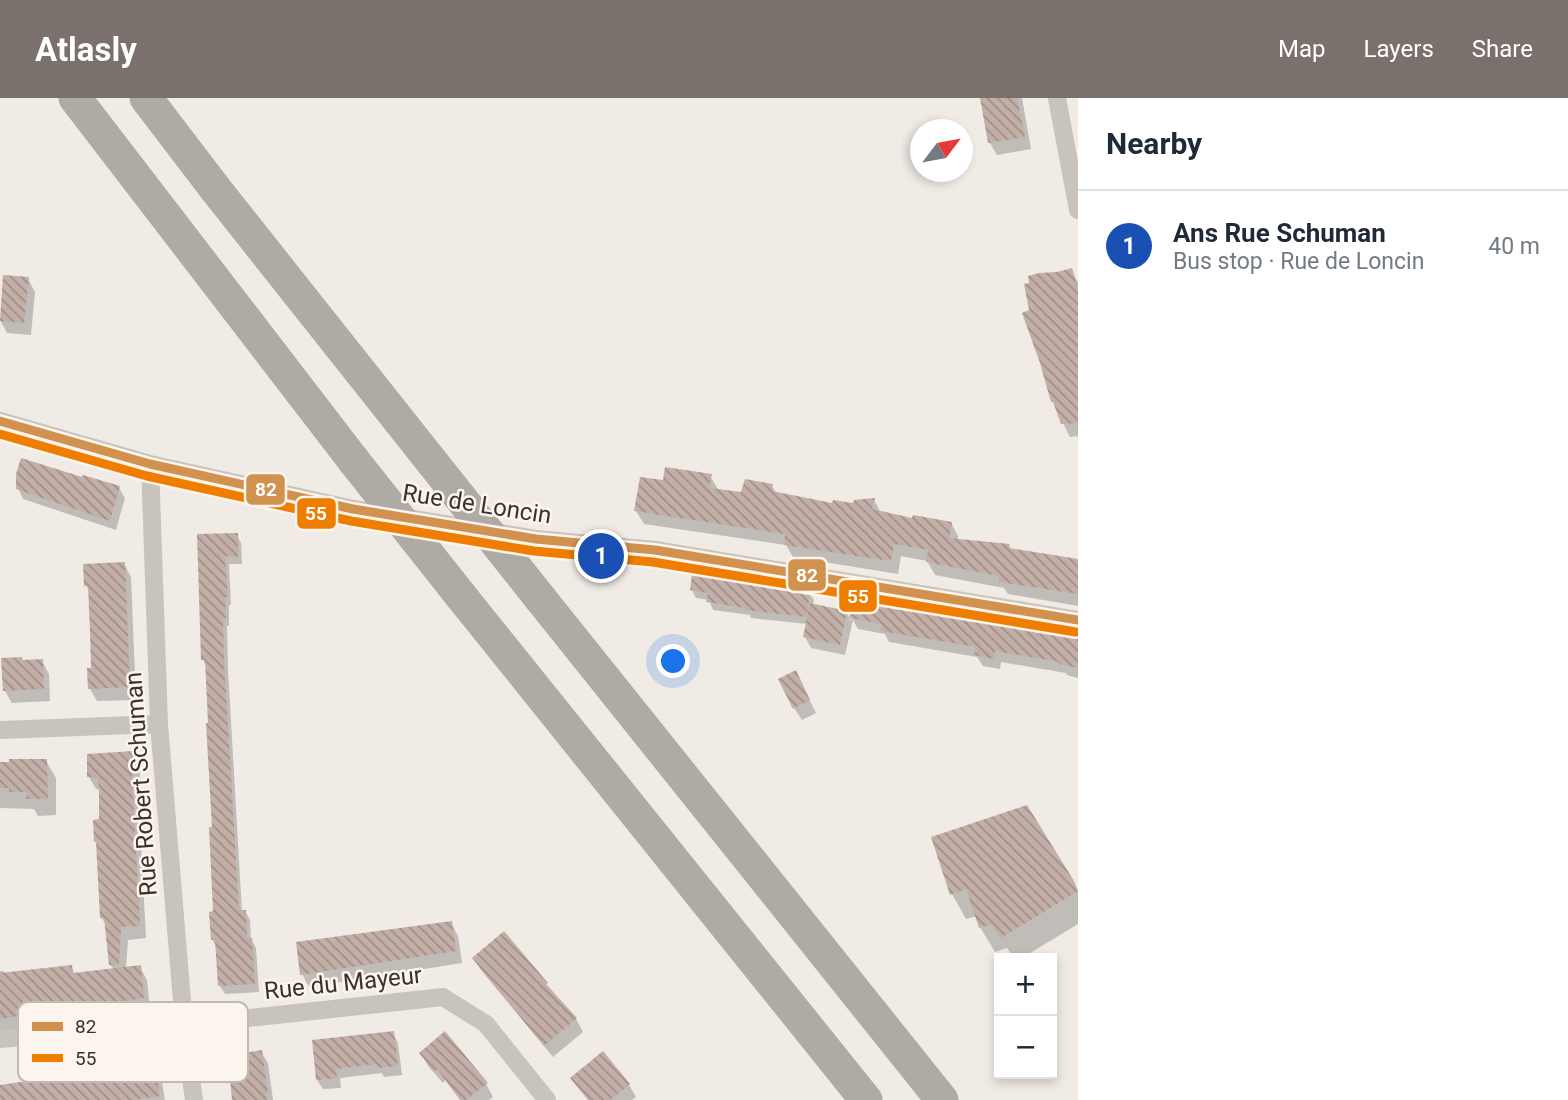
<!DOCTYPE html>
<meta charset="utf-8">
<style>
body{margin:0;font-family:Roboto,sans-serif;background:#f2f2f3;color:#1f2937}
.controls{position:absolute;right:21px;bottom:21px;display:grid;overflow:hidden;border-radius:0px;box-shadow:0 4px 10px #0003}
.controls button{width:63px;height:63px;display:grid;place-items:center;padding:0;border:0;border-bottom:2px solid #e0e1e3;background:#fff;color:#1f2937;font:35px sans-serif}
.compass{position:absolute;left:910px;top:21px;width:63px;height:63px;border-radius:50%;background:#fff;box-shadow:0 4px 10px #0003;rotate:58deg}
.you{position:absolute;left:674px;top:564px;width:24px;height:24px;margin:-18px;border:5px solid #fff;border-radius:50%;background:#1a73e8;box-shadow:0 0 0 10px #1a73e833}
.badge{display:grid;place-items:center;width:46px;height:46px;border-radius:50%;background:#7a716c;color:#fff;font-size:23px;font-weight:700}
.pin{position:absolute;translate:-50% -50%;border:4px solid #fff;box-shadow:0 2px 7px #0006}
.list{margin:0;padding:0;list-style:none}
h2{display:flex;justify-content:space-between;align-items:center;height:91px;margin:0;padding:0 28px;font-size:30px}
h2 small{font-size:23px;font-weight:400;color:#747a83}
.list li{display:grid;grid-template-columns:46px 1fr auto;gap:21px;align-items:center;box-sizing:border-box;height:112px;padding:0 28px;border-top:2px solid #e0e1e3}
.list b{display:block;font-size:26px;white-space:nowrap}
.list p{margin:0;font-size:23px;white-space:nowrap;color:#747a83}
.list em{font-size:23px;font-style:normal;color:#747a83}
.map{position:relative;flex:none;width:1078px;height:1002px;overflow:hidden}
header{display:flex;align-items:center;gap:42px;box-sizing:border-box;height:98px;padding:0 35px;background:#7a716c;color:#fff}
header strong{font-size:33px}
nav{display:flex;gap:38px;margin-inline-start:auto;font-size:24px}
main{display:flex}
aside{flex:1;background:#fff}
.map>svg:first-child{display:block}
</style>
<header>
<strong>Atlasly</strong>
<nav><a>Map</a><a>Layers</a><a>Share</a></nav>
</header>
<main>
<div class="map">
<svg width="1078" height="1002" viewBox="0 0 1078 1002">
<defs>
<pattern id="building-back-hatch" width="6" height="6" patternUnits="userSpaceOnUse" patternTransform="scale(1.75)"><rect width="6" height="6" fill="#c3afa7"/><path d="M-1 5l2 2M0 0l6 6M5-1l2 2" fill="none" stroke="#a08f88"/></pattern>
</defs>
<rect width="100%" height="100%" fill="#f0ebe5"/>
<!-- shadow -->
<path fill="#0003" d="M981,0H1022L1031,51L997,57L990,45Z
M1071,172L1078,185V341L1077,338L1070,339L1063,325L1031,213Z
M28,181L35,194L31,237L7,235L0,222Z
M710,378L718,391L743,396L772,388L777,396L834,408L855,407L874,402L881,415L913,423L951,425L958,438V442L1009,448L1011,452L1078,464V508L1008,496L1004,490L935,477L927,463L901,458L898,476L793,459L786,447L644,426L636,413L665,384Z
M18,390H119L125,400L116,432L23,401Z
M199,437H237L241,445L242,466H229L231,507H229V528H227L228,571L242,814L245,813L250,822L251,841L256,850L259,894L225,896L220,888L217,850L212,841L215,815L210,627L207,570L203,562Z
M124,466L131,479L136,602L97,603L90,591L93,572L90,495L86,487Z
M692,492L809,494L814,502L813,507L846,514L851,523L854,502L1066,539V537L1078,540V580L1067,577L1066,575L1001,564L1000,571L983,568L977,559L889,544L885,536L858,531L853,522L845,557L811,550L805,539L807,526L751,520L750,517L713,512L709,502L696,500Z
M42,563L49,576L50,603L12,605L5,593L23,564Z
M802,587L816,615L802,622L794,610Z
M132,655L139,667L141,689H138L146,840L128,842L126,871L140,869L147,882L150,912L0,934V873H3L5,876L71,869L75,876L114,872L110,866L107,828L101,819L98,747L95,743L100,723V692L96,691L89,679Z
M46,663L56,680V717L38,718L34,711L0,710V666Z
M1026,709L1078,794V826L1022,860H1014L1007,850L995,854L980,829L977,818L966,821L952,796Z
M451,825L458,838L462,865L309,889L302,876Z
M504,835L546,886L551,894L576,921L583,934L553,959L481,872L474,860Z
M393,935L398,945L402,977L384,979L382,975L340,980L341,990L323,991L317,982Z
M445,935L486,986L493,999L489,1002H460L445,982L443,985L428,968L421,955Z
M261,954L268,965L273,1002H234Z
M154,966L161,979L165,1002H0V988Z
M573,980L629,987L636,999L632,1002H588Z"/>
<!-- building -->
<path fill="url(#building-back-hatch)" d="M980,0H1017L1025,39L988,45Z
M1072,170L1078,189V325L1061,326L1053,304H1051L1040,265L1022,215L1029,212L1024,186L1029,185L1028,178L1039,175L1057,174Z
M3,177L29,179L24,225L0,223Z
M21,360L82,379L83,377L120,388L110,423L16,391V376Z
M665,369L712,376L709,390L741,394L745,381L773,386L772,393L832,405L833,402L853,405L854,402L875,400L872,411L912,420L913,417L952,424L949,440L1010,446L1009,450L1078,461V496L999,484V478L926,464L928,452L894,446L891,463L784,447L785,436L634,413L640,379L663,382Z
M238,435V459L225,458L228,499H225L226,520H223L224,561L239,812H246L247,840H252L255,886L218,888L215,842H211L209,814L213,813L209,729H212L206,625H208L205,562H201L197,436Z
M125,464L130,589L88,591L87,570H91L90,534L88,488H84L83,466Z
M692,476L810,492L807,519L745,512V510L706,504L708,495L690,492Z
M853,500L1078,540V570L1059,566V564L995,553L994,561L974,557L976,549L881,533L882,526L849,520Z
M810,505L847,513L840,547L803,539Z
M22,559L23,562L43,561L44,591L3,593L1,560Z
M796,572L810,602L793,611L778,581Z
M133,653L135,677H132L140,828L121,829L119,867H109L104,820H100L96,744H94L93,722L99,721V689L97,680L87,679V656Z
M9,661H47L48,701H26L27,694H9V690H0V664H9Z
M1027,707L1074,783L1078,793L1001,840L991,826L979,830L966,791L950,797L931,739Z
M452,823L456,853L300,877L296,844Z
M504,833L548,885L546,886L577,920L544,948L472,860Z
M72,867L73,875L141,867L144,900L0,921V875Z
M394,933L398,968L377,970L376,966L336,971L337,980L316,982L312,942Z
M445,933L488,985L466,1002H461L437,971L435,974L419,955Z
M262,952L268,995H265L267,1002H232L228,957Z
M603,953L630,986L610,1002H588L570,980Z
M155,964L160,998L134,1002H0V987Z"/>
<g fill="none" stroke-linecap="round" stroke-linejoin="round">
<!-- minor -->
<path stroke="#c9c3be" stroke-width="18" d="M1057,0L1078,112
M0,323L150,366L353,411L536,441L655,452L1078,522
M150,366L159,626L184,927L194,1002
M0,632L159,626
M0,941L184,927L443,899L486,926L547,1002"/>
<!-- motorway -->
<path stroke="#afaaa4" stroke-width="33" d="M75,0L354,363
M146,0L217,93L432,364
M461,498L866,1002
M540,500L942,1002"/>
<!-- motorway-bridge -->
<path stroke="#afaaa4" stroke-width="33" d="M354,363L461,498
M432,364L540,500"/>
<!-- bus-1 casing -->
<g stroke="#fbf5ee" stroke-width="14">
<path id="bus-1" d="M0,323L150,366L353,411L536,441L655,452L1078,522"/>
</g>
<!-- bus-2 casing -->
<g stroke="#fbf5ee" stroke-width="14">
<path id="bus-2" d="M0,336L147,378L351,423L534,453L653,464L1076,534"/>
</g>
<!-- bus-1 -->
<use href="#bus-1" stroke="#d19250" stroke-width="9"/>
<!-- bus-2 -->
<use href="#bus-2" stroke="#ef7d00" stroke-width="9"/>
</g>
<g text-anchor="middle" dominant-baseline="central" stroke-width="5" stroke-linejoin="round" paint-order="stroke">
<!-- street labels -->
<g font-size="24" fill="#3b302b" stroke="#fbf5ee">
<text transform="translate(477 406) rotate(9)">Rue de Loncin</text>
<text transform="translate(141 686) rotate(-94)">Rue Robert Schuman</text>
<text transform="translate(343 885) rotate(-6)">Rue du Mayeur</text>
</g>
</g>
<!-- legend -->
<rect x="18" y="904" width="230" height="80" rx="10" fill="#fbf5ee" stroke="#c1bab4" stroke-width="2"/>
<rect x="32" y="924" width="31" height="9" fill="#d19250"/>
<rect x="32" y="956" width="31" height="8" fill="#ef7d00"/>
<g font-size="19" fill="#3b302b">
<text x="75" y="935">82</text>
<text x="75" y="967">55</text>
</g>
<g stroke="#fbf5ee" stroke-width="2.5">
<rect x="245" y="375" width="41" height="33" rx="7" fill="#d19250"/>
<rect x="296" y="399" width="41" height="33" rx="7" fill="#ef7d00"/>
<rect x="787" y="460" width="40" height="34" rx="7" fill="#d19250"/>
<rect x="838" y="481" width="40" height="34" rx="7" fill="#ef7d00"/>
</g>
<g font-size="19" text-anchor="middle" font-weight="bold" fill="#fff">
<text x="266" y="398">82</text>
<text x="316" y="422">55</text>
<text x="807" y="484">82</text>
<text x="858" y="505">55</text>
</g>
</svg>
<div class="controls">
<button>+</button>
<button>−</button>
</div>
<svg class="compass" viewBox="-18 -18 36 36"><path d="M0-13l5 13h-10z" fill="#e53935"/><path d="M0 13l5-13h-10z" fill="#747a83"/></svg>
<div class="you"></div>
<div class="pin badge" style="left:601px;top:458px;background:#1a4fb4">1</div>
</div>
<aside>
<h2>Nearby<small></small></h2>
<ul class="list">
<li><span class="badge" style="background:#1a4fb4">1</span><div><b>Ans Rue Schuman</b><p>Bus stop · Rue de Loncin</p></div><em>40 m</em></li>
</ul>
</aside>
</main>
